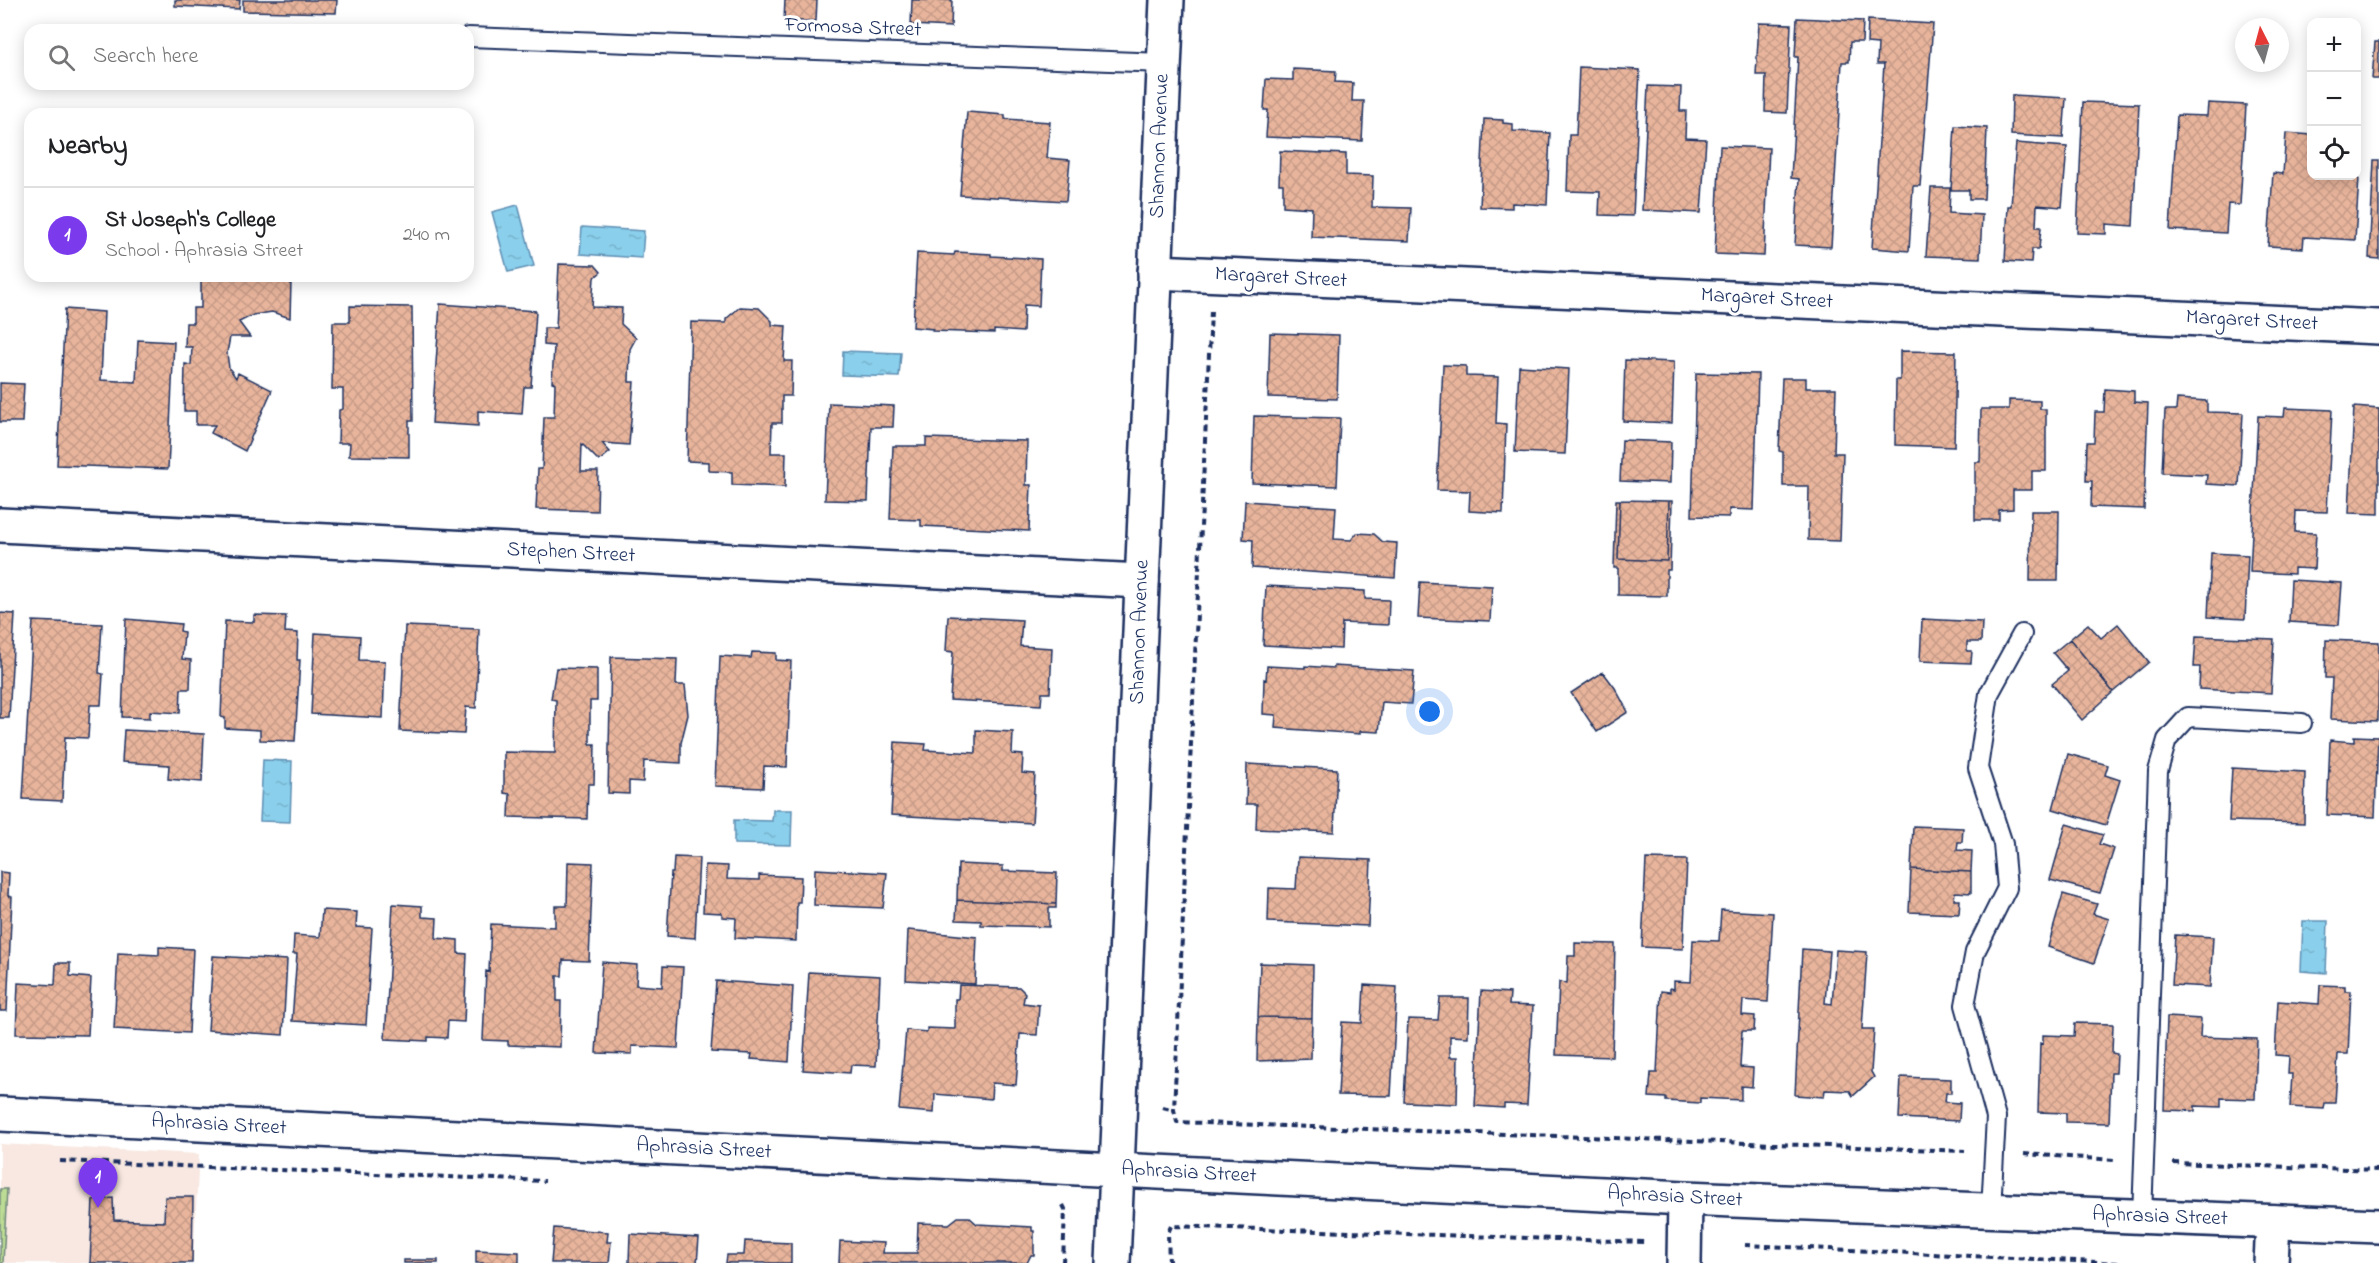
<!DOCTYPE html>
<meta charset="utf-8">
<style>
body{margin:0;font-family:"Indie Flower",sans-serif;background:#f2f2f2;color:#202124}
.controls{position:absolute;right:18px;top:18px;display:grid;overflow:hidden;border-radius:12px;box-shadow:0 3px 15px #0003}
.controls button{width:54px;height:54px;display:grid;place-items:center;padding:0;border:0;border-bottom:2px solid #e0e0e0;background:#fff;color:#202124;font:30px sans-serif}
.compass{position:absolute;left:2235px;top:18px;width:54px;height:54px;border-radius:50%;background:#fff;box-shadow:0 3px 15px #0003;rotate:354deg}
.you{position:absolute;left:1430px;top:712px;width:21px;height:21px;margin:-15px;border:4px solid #fff;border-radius:50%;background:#1a73e8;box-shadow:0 0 0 9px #1a73e833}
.badge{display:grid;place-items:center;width:39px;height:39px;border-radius:50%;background:#7c3aed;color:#fff;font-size:20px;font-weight:700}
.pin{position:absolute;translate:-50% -50px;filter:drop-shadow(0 2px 3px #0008)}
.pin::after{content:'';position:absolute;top:32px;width:21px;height:18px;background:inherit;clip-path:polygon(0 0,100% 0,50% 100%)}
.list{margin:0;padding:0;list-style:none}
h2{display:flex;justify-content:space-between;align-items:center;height:78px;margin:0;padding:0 24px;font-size:26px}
h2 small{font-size:20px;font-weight:400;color:#757577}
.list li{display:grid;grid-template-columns:39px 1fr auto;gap:18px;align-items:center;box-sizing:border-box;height:96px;padding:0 24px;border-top:2px solid #e0e0e0}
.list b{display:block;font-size:22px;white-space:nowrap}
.list p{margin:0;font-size:20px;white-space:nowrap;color:#757577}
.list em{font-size:20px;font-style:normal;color:#757577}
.icon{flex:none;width:33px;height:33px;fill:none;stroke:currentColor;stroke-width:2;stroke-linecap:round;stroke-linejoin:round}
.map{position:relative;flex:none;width:2379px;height:1263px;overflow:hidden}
.search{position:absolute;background:#fff;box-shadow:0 3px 15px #0003;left:24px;top:24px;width:450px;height:66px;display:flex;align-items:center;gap:15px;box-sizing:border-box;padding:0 21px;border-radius:18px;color:#757577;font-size:22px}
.panel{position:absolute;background:#fff;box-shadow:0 3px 15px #0003;left:24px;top:108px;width:450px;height:174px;border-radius:18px}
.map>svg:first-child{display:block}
</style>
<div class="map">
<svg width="2379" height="1263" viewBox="0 0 2379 1263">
<defs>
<pattern id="water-ripples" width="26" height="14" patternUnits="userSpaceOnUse" patternTransform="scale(1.5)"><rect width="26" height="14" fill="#8acfeb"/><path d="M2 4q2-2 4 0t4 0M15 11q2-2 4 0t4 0" fill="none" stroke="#76b2cc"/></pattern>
<pattern id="building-cross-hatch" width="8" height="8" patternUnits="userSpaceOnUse" patternTransform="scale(1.5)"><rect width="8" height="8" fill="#e8b49b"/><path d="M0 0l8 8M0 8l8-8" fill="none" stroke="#c69b88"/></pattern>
</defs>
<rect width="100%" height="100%" fill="#fff"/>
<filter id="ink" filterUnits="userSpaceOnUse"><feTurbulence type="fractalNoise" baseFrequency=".0167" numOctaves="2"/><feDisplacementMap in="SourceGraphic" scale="12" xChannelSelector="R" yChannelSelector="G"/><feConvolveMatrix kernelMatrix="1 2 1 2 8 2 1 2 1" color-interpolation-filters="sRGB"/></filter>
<g filter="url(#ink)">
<!-- built -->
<path fill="#f8e8e1" d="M0,1144L199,1154L193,1263H0Z"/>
<!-- pitch -->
<path fill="#bcdb94" stroke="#6c8579" stroke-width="1.5" d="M0,1189H7L3,1263H0Z"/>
<!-- water -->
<path fill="url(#water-ripples)" stroke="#5e8fb3" stroke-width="1.5" d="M518,205L534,266L508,272L492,212Z
M582,227L644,231L642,258L580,254Z
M843,351L901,353L899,377L842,375Z
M263,760L292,761L290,822L260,821Z
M773,810H792L791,845L734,844V820L772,821Z
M2303,921H2328L2326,973L2301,971Z"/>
<!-- building -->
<path fill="url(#building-cross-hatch)" stroke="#1b2f5e" stroke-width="1.5" d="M175,0H240L239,9L175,6Z
M243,0H337L336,13L243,11Z
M785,0H817L816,21H784Z
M912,0H952L951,27L911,25Z
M1797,18L1863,21L1862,42H1850L1849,62H1842L1831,247L1795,245L1799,179L1791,178L1798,57H1795Z
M1868,20L1933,24L1920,186H1913L1909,251L1872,248L1884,64H1877L1878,44L1867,43Z
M1759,23L1791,24L1787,113L1765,112L1766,75H1756Z
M2375,42H2379V79H2372Z
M1579,67L1640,70L1633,216L1599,215L1600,192L1567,191L1569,135H1576Z
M1293,69L1336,71L1335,82L1353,83L1352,101H1364L1362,141L1266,137L1268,110H1264L1266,79L1293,80Z
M1648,86L1681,87L1680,111H1686L1685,138L1706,139L1701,213L1642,210Z
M2012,95L2066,98L2063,138L2011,135Z
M2083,102L2139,104L2133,226L2106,224V234L2077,233Z
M2208,103L2246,105L2240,205L2228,204L2226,233L2170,230L2177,115L2207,116Z
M967,112L1005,115V119L1050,122L1047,158L1070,160L1066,201L960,195Z
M1484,119L1503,120V123L1513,124V131L1550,133L1547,205L1512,203V208L1480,207Z
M1955,126L1987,128L1984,199H1969V190H1951Z
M2286,133L2312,135V176L2359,178L2355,240L2304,237L2303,248L2268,246L2273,173L2283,174Z
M2016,143L2067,147L2062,207L2037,205L2036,227H2041L2039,249H2032L2031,263L2005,261L2008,206H2011Z
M1720,146L1769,148L1764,256L1715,254Z
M1280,151L1346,154V175L1373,176L1372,207L1411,208L1409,241L1311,237L1312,208L1283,206V184H1279Z
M2374,160H2379V259L2369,258Z
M1931,188H1950L1949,213L1982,215L1980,258L1926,256Z
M955,252L991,254V256L1041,259L1039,306L1024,305L1023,332L994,330V333L932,331L933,329L913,327L917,253L954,255Z
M559,264L595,265L601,272L594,278L592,307L622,308L621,324L636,338L630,349L629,382H634L629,445L602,443L610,452L599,461L582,444L581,471H598L597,511L536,509L538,469H542L544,417H554L555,383L552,382L554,346L544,345V328H556Z
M201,276H295V282H291L290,318L272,312L253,315L239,322L250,337H230L227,353L229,368L236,378L238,373L272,390L245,451L211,433L215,425H196V411H184L185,364L191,365L192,347H185L186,323H193V308H201Z
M440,304L536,311L531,387H524L522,414L478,411V426L432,423Z
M350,306L412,307L413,421H409V457L349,456L350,443H338L339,410L343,409V389H332L333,322H350Z
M740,307L759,308L772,321V325L786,326L784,361H792L791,396H782V423H772L771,453H786L785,487L732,485V472L709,471V462L687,461L691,322L726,323V319Z
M65,309L104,312L101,380L136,382L138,340L174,342L168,469L57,465Z
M1270,333L1339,335L1337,399L1268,397Z
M1900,351L1956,352L1954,447L1895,445L1896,380H1900Z
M1625,360L1674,362L1672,423L1623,421Z
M1443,365L1466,366V376L1498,377L1496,423L1506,424L1503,513L1469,511L1470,491L1437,490Z
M1519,366L1569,369L1565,454L1515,452Z
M1696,373L1758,374L1754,510L1729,509V517L1692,516Z
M1782,378H1806V388H1836L1834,453H1843L1840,541L1808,540L1809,486H1783V452L1779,451Z
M0,383L24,384L22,422H0Z
M2105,389L2134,391V402L2148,403L2144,509L2091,507L2092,481H2086L2087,442H2094L2095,412H2104Z
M2177,399L2207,401V412L2243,413L2239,486L2206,484L2207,475L2162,473L2165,410H2176Z
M2009,400L2040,401V409H2046V471H2032V490H2013V509L1999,510V520H1975V462H1980L1981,409H2009Z
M829,403L894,406L893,427H871L868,501L825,500Z
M2354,407L2379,409V514L2349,513Z
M2285,408L2332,410L2327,512L2296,511L2295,532L2316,533L2314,569L2294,568V574L2250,572L2258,416L2284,417Z
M1254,416L1340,418L1337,486L1252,483Z
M926,438L1027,441L1026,485H1031L1029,531L921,526V520L890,519L893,446H926Z
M1622,440L1671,442L1670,483L1620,481Z
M1616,500H1620L1618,559L1667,561L1669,501H1672L1670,570H1667V596L1618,595V568H1614Z
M1620,500L1669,501L1667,561L1618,559Z
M1245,501L1336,507L1334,539L1351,540L1357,533L1374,534L1383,542L1397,543L1395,578L1252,568L1253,540L1243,539Z
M2031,511H2059L2058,581H2030Z
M2211,553L2248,555L2245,619L2208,617Z
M2291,580L2342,583L2339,625L2289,622Z
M1420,582L1492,586L1490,621L1418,618Z
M1266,586L1365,591V599L1389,600L1388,625L1342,623L1341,649L1263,645Z
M0,613L15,614L9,718H0Z
M254,615L286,616L285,632L298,633L297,660H300L295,741L260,740V730L225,728V718L221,717L225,621L254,622Z
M948,616L1022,620L1020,646L1052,648L1050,693H1042L1041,705L950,700L953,652L946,651Z
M126,619L181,624L180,631L184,632L182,659L191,660L190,689H181L180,713L150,711V718L122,717Z
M1922,619L1982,622L1981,642H1967V651H1972L1971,663L1920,661Z
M33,621L102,624L99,673L103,674L101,705H90L88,738L65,737L62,801L23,799Z
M2088,624L2101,638L2118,624L2149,662L2113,692L2070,639Z
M405,626L479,629L476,708L466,707L464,734L400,731Z
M315,633L360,636L359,660L385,661L383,718L311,714Z
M2196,636L2274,639L2271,693L2199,689L2200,667H2194Z
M2070,639L2113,692L2082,720L2052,684L2068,671L2053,653Z
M2326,640L2379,642L2378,721L2330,719L2332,678H2325Z
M752,652L776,653V660L791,661L787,767L764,766L763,788L715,786L720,656L751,658Z
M611,657L677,659L676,685H685L688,715L681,743V763L644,761L643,782L629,781V794L608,793Z
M1267,666L1305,668V666L1334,668V666L1414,671L1411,704L1382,702L1379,732L1360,731V734L1275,728L1276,715L1263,714L1264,679L1266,680Z
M556,668L597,669V701H590V744H595L594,784H588L587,819L509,817L510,794L504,793V752L555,753L556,700L551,699Z
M1603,672L1615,688L1628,712L1597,732L1571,693Z
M124,730L204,734L202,782L168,779L169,765L122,762Z
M976,730L1013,732L1012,754L1023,755L1022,773L1035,774L1032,823L891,815L895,742L926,744L925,750L976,753Z
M2354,736L2378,737L2375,817L2327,815L2330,740L2354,742Z
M2068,754L2108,765L2105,775L2120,780L2106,825L2053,809Z
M1247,764L1337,769L1334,832L1256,829L1257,804H1246Z
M2232,768L2305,772L2304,823L2229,821Z
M2066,824L2103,835L2099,844L2114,849L2100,893L2050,880Z
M1913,826L1963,828L1962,842H1958L1957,850L1972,851L1971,872L1911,869Z
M674,857L699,858L695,938L667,936L671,873H673Z
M1298,857L1371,860L1368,926L1268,922L1269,888L1296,889Z
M1646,859L1687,860L1683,949L1642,947Z
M568,862L593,863L589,961L563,960L562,976H557V1001H561L560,1047L508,1045V1041L483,1040L486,971L489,972L491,924L555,927V906H567Z
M958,864L1003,866V871L1057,873L1056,904L957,900Z
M705,865L728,866L727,879L759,880V875L801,877L800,902H797L796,941L735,938L736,918L722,917V913L703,912Z
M815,869L887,873L883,908L814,905Z
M1911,869L1971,872V893L1955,892L1954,900H1960L1959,914L1909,912Z
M0,872L9,873L8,896L12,897L7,1011H0Z
M2063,894L2097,904L2093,914L2109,919L2094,963L2048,947Z
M957,900L1056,904V908H1049V927L981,925V921L956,920Z
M393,904L422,906V917L437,918L436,938L458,940V953L467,954L464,1022L448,1021L447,1038L428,1037V1041L385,1039Z
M322,910L357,912L356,927L372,928L366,1025L292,1021L297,954H293L294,935L320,937Z
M1721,910L1773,913L1768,1002L1743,1000L1742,1015L1755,1016L1754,1031H1742L1740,1067L1753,1068L1752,1087L1741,1086V1100L1700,1098V1103L1666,1101V1098L1649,1097L1651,1073H1657L1661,991L1670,992V988L1674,989V981L1691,982L1693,940L1719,941Z
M908,930L977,937L975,984L906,980Z
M2175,935L2213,937L2210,987L2172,985Z
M1575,943L1615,944L1612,1057L1556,1055L1559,982L1567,983L1568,956H1575Z
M159,947L193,949L189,1033L114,1029L118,953L159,955Z
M1802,949L1829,951L1825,1003L1832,1004L1836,950L1867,952L1862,1029H1874L1871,1072L1874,1077L1853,1096L1850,1091L1825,1090L1824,1097L1795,1095Z
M213,956L287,960L283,1035L208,1030Z
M602,962L637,965L636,985L662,987L663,966L683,967L678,1048L632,1046V1054L596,1053Z
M56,963H70V976L91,978L88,1035L16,1034L18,983L55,985Z
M1260,963L1313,965L1312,1018L1258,1017Z
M809,972L880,976L876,1066L851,1065L850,1073L803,1070Z
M716,981L793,986L789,1062L751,1059L752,1054L711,1052Z
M959,985L1019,987L1025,993L1023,1003L1039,1005L1037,1035L1020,1034L1016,1085L992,1083L991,1099L935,1094L934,1113L899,1110L906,1030L927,1032V1028L955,1029V999H958Z
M1364,985L1397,987L1391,1096L1338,1095L1342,1022L1362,1023Z
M2320,985L2345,986V991H2351L2348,1054H2338L2335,1103H2325L2324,1109L2290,1107L2292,1074H2288L2289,1056L2275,1055L2278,1001L2319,1004Z
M1481,991L1510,993L1509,1005L1533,1006L1527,1105L1504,1104V1108L1475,1106Z
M1440,998H1469L1468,1037L1450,1036V1057H1458L1457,1104L1404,1102L1408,1019L1438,1020Z
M1258,1017L1312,1018L1311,1059L1257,1061Z
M2167,1017L2201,1019L2200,1037L2257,1039L2255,1099L2221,1098V1107L2195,1106V1111L2164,1110Z
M2075,1023L2113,1024L2112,1053L2117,1054L2116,1073H2111L2109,1123L2066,1122V1113L2038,1112L2040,1043L2043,1044V1035L2074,1036Z
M1901,1077L1951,1079V1093H1946L1945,1102L1960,1103L1959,1121L1899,1118Z
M165,1197H193L192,1263H90L93,1200L113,1198L114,1220L164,1222Z
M958,1217H969L977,1224L1032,1227V1231H1034V1255H1031L1027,1263H839L840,1241L884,1243L883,1253H917L918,1223L949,1224Z
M554,1228L608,1232L607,1242H611L609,1263H551Z
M630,1234L699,1238L697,1263H629Z
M745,1241L791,1243V1263H726L727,1255H744Z
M476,1250L519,1252V1263H476Z
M404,1260H438V1263H404Z"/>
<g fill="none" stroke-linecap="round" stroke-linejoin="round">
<!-- service casing -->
<g stroke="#1b2f5e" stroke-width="22">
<path id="service" d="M468,37L1164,63
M1991,1210L1996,1117L1965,1005L1975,952L2007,888L2003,844L1978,768L1989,694L2022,634
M2142,1217L2158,771L2167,740L2188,717L2302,723"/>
</g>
<!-- minor casing -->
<g stroke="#1b2f5e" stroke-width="38">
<path id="minor" d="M1155,272L2379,327
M0,525L1142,581
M1684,1263L1685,1198
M2271,1263L2273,1222"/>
</g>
<!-- tertiary casing -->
<g stroke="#1b2f5e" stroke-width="38">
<path id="tertiary" d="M1117,1170L1685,1198L2379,1226"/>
</g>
<!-- secondary casing -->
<g stroke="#1b2f5e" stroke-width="38">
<path id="secondary" d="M0,1114L1117,1170
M1113,1263L1167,0"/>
</g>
<!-- path -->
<path stroke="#1b2f5e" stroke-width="4" stroke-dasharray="6 4.5" stroke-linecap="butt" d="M1211,311L1174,1110L1177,1122L1965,1151
M1163,1107L1174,1110
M2024,1154L2115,1160
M60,1161L545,1181
M2173,1163L2379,1170
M1745,1245L2118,1263
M1063,1263L1065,1209L1063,1205
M1169,1263L1168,1233L1171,1226L1645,1242"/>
<!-- service -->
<use href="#service" stroke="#fff" stroke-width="18"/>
<!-- minor -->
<use href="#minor" stroke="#fff" stroke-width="33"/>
<!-- tertiary -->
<use href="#tertiary" stroke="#fff" stroke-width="33"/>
<!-- secondary -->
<use href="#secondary" stroke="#fff" stroke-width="33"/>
</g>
</g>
<g text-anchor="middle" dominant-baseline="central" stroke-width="6" stroke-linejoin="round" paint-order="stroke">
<!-- street labels -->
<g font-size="21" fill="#1b2f5e" stroke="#fff">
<text transform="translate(853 28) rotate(2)">Formosa Street</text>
<text transform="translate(1160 146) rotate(-88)">Shannon Avenue</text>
<text transform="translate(1281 278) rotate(3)">Margaret Street</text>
<text transform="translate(1767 299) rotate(3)">Margaret Street</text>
<text transform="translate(2252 321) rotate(3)">Margaret Street</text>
<text transform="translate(571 553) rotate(3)">Stephen Street</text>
<text transform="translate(1140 632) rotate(-88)">Shannon Avenue</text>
<text transform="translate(219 1125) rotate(3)">Aphrasia Street</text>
<text transform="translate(704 1149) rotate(3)">Aphrasia Street</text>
<text transform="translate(1189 1173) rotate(3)">Aphrasia Street</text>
<text transform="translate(1675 1197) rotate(3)">Aphrasia Street</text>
<text transform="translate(2160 1217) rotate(2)">Aphrasia Street</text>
</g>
</g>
</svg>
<div class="controls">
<button>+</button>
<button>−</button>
<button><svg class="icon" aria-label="locate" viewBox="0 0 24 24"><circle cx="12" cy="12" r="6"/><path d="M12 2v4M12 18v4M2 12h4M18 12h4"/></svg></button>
</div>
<svg class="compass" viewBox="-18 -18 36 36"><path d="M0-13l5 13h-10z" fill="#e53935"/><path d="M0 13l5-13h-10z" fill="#757577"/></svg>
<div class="you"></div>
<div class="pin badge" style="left:98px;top:1208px">1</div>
<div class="search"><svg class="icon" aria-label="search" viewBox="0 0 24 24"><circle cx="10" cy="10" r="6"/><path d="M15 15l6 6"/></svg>Search here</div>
<section class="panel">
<h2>Nearby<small></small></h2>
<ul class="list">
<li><span class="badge">1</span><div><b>St Joseph's College</b><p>School · Aphrasia Street</p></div><em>240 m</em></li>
</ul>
</section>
</div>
